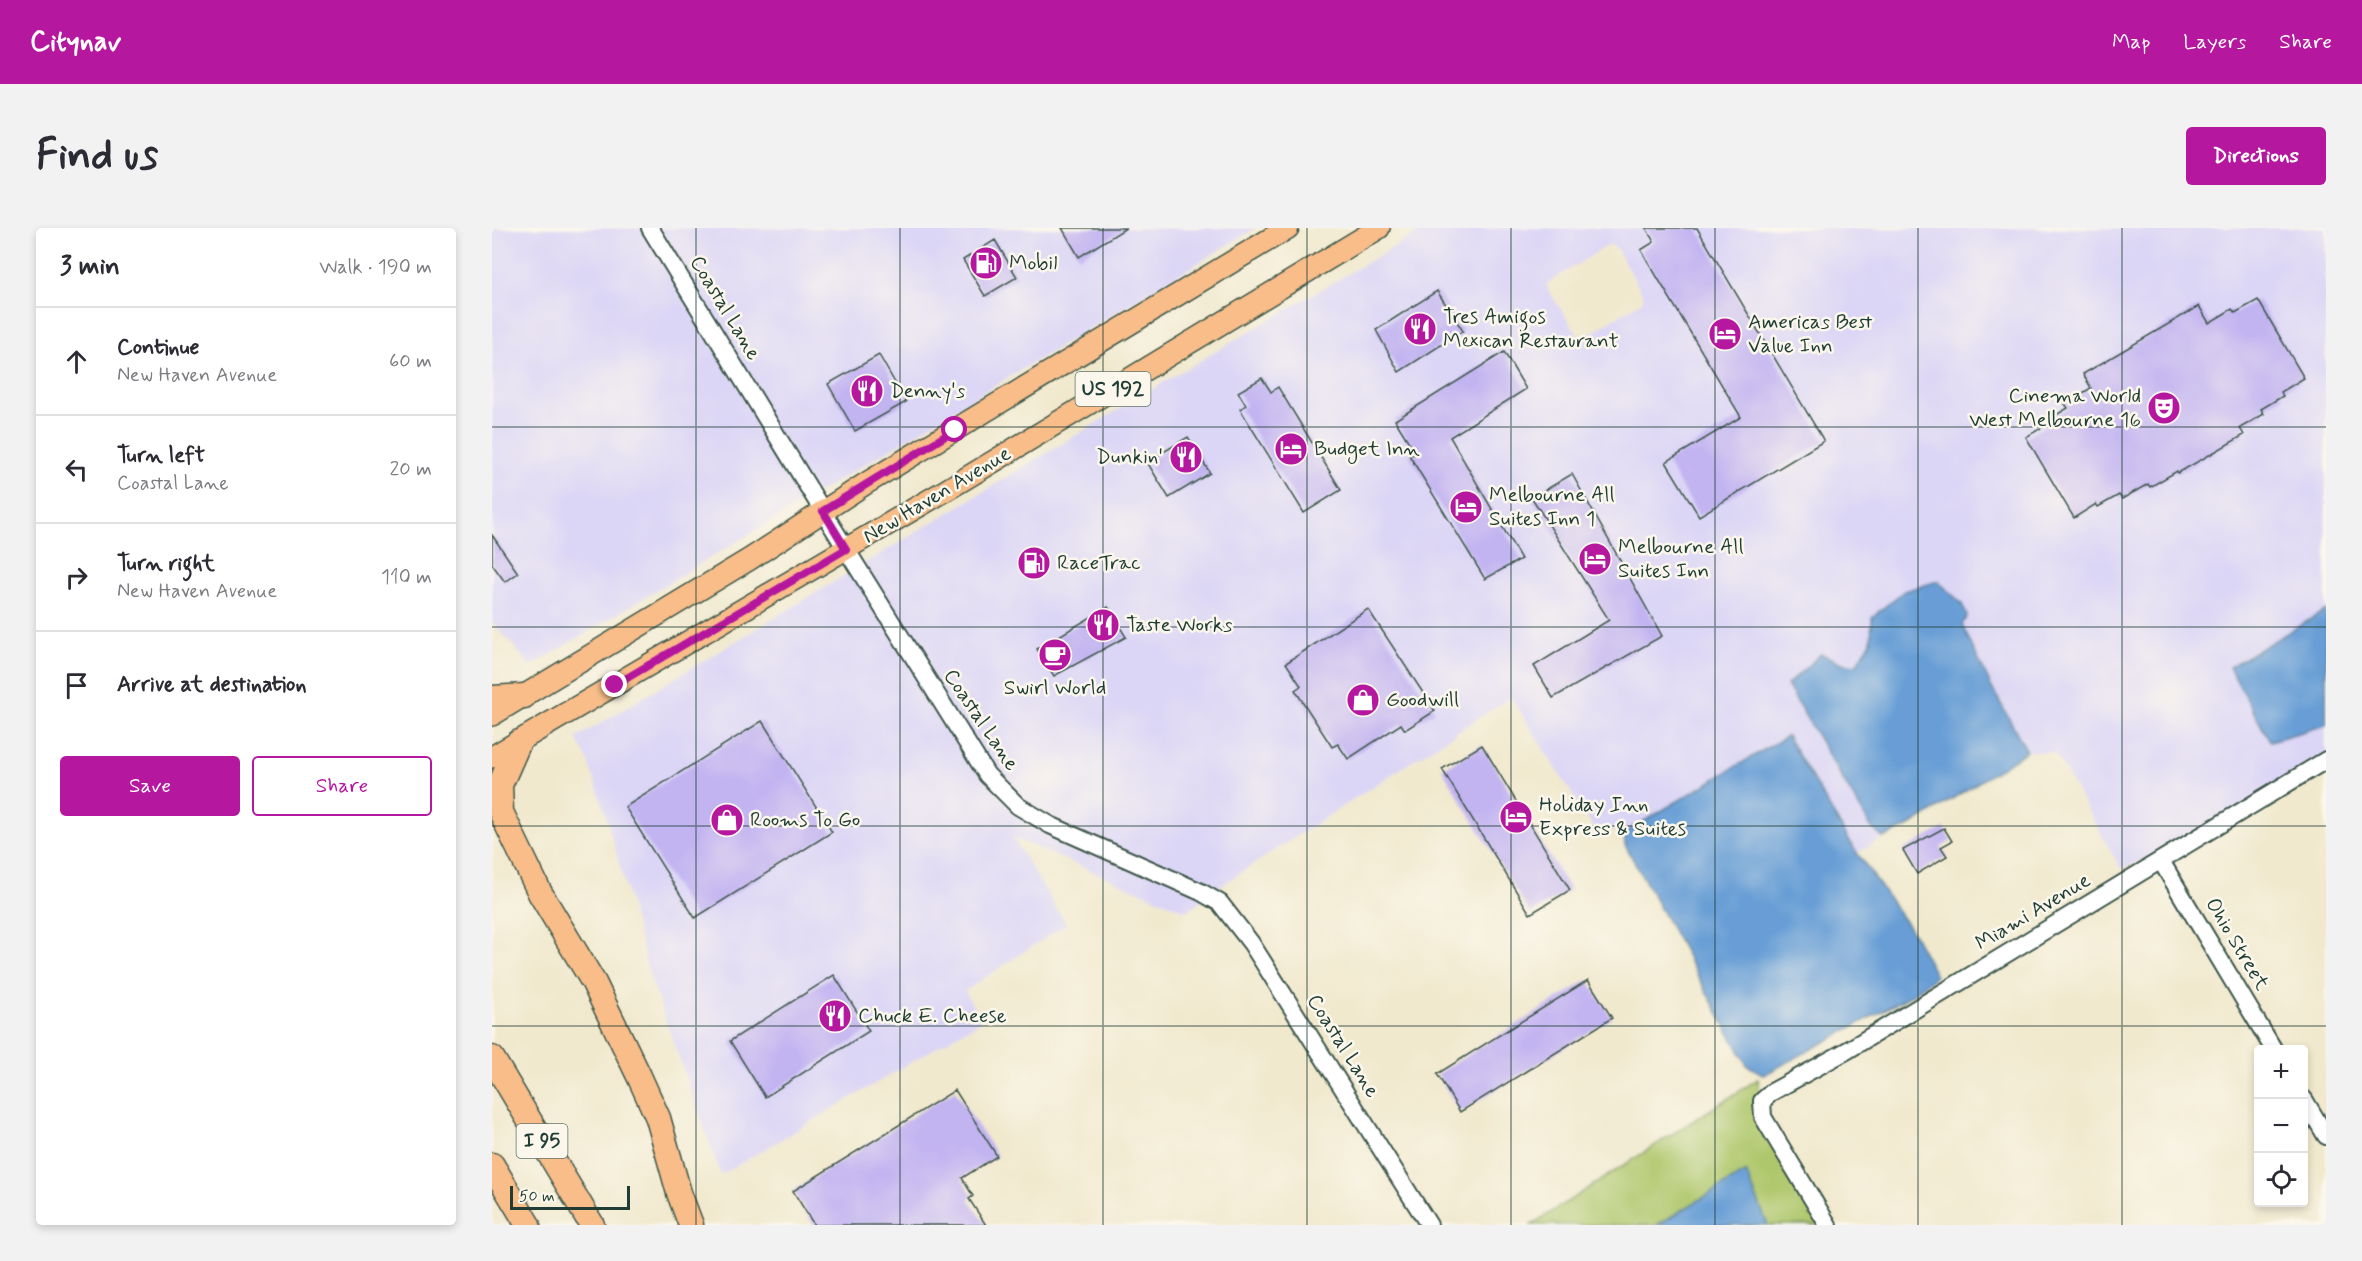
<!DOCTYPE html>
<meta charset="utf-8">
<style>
body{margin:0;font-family:Mynerve,sans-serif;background:#f2f2f3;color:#2b2b33}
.controls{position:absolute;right:18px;bottom:18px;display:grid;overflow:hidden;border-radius:6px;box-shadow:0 3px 9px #0003}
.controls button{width:54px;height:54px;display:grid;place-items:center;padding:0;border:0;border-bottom:2px solid #e1e1e2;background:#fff;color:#2b2b33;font:30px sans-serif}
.scale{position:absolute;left:18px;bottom:15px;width:120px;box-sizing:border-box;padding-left:6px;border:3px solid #1f3d34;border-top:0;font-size:16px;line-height:21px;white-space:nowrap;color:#1f3d34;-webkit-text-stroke:4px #fbf7ec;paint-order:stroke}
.stop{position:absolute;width:18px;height:18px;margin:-14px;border:4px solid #b5179e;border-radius:50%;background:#fff}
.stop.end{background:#b5179e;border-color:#fff;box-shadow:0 2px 6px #0008}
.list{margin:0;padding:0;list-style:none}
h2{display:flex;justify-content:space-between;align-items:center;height:78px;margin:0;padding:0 24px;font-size:26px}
h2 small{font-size:20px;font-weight:400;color:#7c7c81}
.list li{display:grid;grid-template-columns:39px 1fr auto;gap:18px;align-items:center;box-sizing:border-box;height:108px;padding:0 24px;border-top:2px solid #e1e1e2}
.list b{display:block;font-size:22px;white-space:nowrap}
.list p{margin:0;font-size:20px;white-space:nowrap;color:#7c7c81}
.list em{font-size:20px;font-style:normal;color:#7c7c81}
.actions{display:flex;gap:12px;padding:18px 24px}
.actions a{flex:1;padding:14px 0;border:2px solid #b5179e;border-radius:6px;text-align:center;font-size:21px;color:#b5179e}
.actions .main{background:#b5179e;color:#fff}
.icon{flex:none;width:33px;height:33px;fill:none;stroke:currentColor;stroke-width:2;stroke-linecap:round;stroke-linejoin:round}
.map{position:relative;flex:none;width:1834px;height:997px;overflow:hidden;border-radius:6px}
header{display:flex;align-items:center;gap:36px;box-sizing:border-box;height:84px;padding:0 30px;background:#b5179e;color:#fff}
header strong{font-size:28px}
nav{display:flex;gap:33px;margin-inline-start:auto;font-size:21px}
.intro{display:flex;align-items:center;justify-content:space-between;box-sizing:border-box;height:144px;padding:0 36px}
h1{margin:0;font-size:42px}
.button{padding:15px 27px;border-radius:6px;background:#b5179e;color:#fff;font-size:21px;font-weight:700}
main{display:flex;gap:36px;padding:0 36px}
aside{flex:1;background:#fff;border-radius:6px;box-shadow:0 3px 9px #0003}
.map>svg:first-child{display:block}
</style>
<header>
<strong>Citynav</strong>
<nav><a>Map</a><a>Layers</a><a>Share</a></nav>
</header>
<div class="intro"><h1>Find us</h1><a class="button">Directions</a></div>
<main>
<aside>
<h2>3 min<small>Walk · 190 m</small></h2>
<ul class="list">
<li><svg class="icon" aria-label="ahead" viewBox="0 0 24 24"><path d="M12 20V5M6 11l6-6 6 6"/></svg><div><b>Continue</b><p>New Haven Avenue</p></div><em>60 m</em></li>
<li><svg class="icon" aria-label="left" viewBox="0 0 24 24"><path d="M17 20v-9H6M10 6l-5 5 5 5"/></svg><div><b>Turn left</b><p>Coastal Lane</p></div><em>20 m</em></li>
<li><svg class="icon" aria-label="right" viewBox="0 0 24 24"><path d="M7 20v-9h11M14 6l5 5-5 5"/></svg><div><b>Turn right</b><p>New Haven Avenue</p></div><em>110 m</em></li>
<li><svg class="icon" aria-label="arrive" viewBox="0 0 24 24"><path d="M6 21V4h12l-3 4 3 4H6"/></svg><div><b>Arrive at destination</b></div></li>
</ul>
<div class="actions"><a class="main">Save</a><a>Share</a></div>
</aside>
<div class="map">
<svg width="1834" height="997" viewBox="0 0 1834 997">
<rect width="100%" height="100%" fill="#fbf7ec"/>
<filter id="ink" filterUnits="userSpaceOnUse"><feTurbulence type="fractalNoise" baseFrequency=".0167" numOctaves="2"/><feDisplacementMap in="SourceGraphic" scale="12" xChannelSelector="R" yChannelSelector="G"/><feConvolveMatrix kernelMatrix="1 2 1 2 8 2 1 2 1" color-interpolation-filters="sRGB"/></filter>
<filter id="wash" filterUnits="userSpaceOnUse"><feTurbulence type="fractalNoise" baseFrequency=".008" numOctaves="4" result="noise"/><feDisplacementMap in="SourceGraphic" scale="24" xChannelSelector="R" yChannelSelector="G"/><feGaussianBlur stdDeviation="1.35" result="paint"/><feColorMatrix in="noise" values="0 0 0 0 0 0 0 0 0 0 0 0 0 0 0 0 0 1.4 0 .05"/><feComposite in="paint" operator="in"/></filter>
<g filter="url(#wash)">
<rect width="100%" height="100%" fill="#f1e9ce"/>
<!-- built -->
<path fill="#dcd6f6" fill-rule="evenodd" d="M0,0H764L39,438L0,394Z
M934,0H1834V382L1737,440L1778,513L1834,497V541L1756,589L1629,641L1563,525L1534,523L1477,413L1470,397L1474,388L1379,414L1364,437L1350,435L1329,426L1295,457L1379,599L1391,610L1365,625L1295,508L1132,605L1105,600L1102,601L1019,469L745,647L694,683L520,609L574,696L473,763L489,793L229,947L157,746L114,587L94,528L84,510L687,145ZM1118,16L1124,20L1152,68L1149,74L1094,108H1087L1056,62L1055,55Z"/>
<!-- green -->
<path fill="#afc76c" stroke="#678250" stroke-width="1.5" d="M1266,851L1271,885L1337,997H1276L1254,944L1165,997H1039Z"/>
<!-- water -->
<path fill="#689ed5" stroke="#446e84" stroke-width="1.5" d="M1446,353L1470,376L1475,388L1470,397L1499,458L1535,523L1418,598L1391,610L1379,599L1295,457L1329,426L1350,435L1364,437L1379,414L1380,389L1412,363Z
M1834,382V497L1778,513L1737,439Z
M1295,508L1361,619L1421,705L1444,748L1418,768L1272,847L1255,837L1133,617L1132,605Z
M1254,944L1276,997H1165Z"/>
<g id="blocks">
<!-- building -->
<path fill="#c2b4f1" d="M570,0H634L587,29Z
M1154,0H1205L1332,213L1207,288L1174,234L1249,189L1149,22L1162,14Z
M503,12L525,49L493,68L471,32Z
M945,63L971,103L907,144L884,102Z
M1766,72L1812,150L1789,164L1791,168L1769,181L1772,186L1748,200L1752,207L1686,245L1685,243L1658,259L1656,256L1630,271L1627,267L1606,279L1604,276L1582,290L1534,209L1556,196L1554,193L1576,180L1573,176L1599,160L1591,146L1707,78L1717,95L1740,81L1743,85Z
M1012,124L1034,161L958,209L1029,331L993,351L917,227L924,226L903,192Z
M387,127L414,174L363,203L336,156Z
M770,150L779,164L786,159L849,262L812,285L748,181L754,177L746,164Z
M696,209L718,245L677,270L655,234Z
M1080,246L1170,408L1061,470L1042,438L1117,392L1040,270Z
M0,307L26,345L13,354L0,336Z
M616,379L634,409L562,448L545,421Z
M876,381L943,483L913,502L909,496L856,531L846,516L840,519L803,462L809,458L794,435Z
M270,493L340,604L203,690L133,579Z
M990,517L1078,662L1038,686L950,541Z
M1452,600L1460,613L1449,619L1455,628L1425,646L1411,622Z
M342,747L377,803L273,869L238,813Z
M1096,752L1120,790L968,884L945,846Z
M463,862L505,928L470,950L481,968L477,971L494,997H322L301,963Z"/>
</g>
</g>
<g filter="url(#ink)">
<use href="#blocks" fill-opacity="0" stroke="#3e574b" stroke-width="1.5"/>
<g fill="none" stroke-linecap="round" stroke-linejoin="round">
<!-- minor casing -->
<g stroke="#3e574b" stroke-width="20">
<path id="minor" d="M158,0L354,321L495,547L526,578L558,597L709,664L728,675L759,715L937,997
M1669,633L1782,822
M1812,871L1834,908
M1336,997L1271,889L1270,873L1280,864L1356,822L1834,532"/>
</g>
<!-- major casing -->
<g stroke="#3e574b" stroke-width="24">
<path id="major" d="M0,487L258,331L373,256L796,0
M0,529L456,261L887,0"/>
</g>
<!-- highway casing -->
<g stroke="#3e574b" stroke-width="27">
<path id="highway" d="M0,470L32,468
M27,514L8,557L9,584L48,665L102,755L147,848L166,890L187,965L199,997
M0,830L100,997
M0,937L36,997"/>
</g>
<!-- minor -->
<use href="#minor" stroke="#fff" stroke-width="16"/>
<!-- major -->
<use href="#major" stroke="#f8bd89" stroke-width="21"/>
<!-- highway -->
<use href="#highway" stroke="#f8bd89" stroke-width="24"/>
</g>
</g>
<g fill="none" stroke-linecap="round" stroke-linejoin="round" filter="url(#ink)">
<!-- route -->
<path stroke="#b5179e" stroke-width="8" d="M123,457L354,321L331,283L463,202"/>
</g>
<!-- grid -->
<path fill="none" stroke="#1f3d34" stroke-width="1.5" stroke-opacity="0.55" d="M204,0V997M408,0V997M611,0V997M815,0V997M1019,0V997M1223,0V997M1426,0V997M1630,0V997M0,199H1834M0,399H1834M0,598H1834M0,798H1834"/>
<!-- icons -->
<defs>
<g id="fuel-disc" transform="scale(1.725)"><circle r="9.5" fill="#b5179e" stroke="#fbf7ec"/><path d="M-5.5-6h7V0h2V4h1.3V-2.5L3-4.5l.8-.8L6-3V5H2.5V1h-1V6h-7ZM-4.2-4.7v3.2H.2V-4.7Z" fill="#fff"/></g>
<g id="restaurant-disc" transform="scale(1.725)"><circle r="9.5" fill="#b5179e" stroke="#fbf7ec"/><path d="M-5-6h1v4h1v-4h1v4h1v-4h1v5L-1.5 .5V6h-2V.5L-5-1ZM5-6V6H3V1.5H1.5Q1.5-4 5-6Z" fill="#fff"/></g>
<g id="hotel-disc" transform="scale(1.725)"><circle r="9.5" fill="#b5179e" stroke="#fbf7ec"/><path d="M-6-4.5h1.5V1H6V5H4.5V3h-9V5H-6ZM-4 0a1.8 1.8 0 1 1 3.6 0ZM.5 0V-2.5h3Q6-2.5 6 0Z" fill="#fff"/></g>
<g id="theatre-disc" transform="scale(1.725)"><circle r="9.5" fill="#b5179e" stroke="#fbf7ec"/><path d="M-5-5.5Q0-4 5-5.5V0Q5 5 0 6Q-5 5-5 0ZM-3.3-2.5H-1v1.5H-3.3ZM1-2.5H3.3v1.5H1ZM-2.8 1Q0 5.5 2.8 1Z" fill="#fff"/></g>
<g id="cafe-disc" transform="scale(1.725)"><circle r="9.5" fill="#b5179e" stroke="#fbf7ec"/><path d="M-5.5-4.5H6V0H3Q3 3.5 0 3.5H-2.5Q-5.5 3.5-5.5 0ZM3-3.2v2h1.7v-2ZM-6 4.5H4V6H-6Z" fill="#fff"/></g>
<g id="shop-disc" transform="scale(1.725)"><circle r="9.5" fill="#b5179e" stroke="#fbf7ec"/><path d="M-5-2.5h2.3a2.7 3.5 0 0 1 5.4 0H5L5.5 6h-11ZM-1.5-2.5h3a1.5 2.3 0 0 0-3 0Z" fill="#fff"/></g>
</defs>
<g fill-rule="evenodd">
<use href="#fuel-disc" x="494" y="35"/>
<use href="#restaurant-disc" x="928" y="101"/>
<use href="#hotel-disc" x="1233" y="106"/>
<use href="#restaurant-disc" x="375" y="163"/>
<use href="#theatre-disc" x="1672" y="180"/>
<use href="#hotel-disc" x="799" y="221"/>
<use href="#restaurant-disc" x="694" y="229"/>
<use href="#hotel-disc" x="974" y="279"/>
<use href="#hotel-disc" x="1103" y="331"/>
<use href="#fuel-disc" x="542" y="335"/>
<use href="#restaurant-disc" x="611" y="397"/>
<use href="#cafe-disc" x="563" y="427"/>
<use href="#shop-disc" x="871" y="472"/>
<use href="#hotel-disc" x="1024" y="589"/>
<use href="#shop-disc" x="235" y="592"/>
<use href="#restaurant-disc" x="343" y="788"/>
</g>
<g text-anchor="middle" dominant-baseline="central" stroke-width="5" stroke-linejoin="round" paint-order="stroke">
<!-- shield labels -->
<g fill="#fbf7ec" stroke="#61756b" stroke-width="1.5">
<rect x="583.5" y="144" width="75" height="34" rx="4.5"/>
<rect x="24.5" y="896" width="51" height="34" rx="4.5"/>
</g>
<g font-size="20" font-weight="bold" fill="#1f3d34">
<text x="621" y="161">US 192</text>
<text x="50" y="913">I 95</text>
</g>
<!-- poi labels -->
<g font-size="21" fill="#1f3d34" stroke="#fbf7ec" text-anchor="start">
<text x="517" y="35">Mobil</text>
<text x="951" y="89">Tres Amigos<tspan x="951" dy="24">Mexican Restaurant</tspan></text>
<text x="1256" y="94">Americas Best<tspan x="1256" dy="24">Value Inn</tspan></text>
<text x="398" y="163">Denny's</text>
<text x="1649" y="168" text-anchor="end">Cinema World<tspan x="1649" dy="24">West Melbourne 16</tspan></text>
<text x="822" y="221">Budget Inn</text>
<text x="671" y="229" text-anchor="end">Dunkin'</text>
<text x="997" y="267">Melbourne All<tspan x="997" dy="24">Suites Inn 1</tspan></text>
<text x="1126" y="319">Melbourne All<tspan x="1126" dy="24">Suites Inn</tspan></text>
<text x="565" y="335">RaceTrac</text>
<text x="634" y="397">Taste Works</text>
<text x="563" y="460" text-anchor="middle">Swirl World</text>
<text x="894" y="472">Goodwill</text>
<text x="1047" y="577">Holiday Inn<tspan x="1047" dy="24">Express &amp; Suites</tspan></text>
<text x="258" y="592">Rooms To Go</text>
<text x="366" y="788">Chuck E. Cheese</text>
</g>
<!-- street labels -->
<g font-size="21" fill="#1f3d34" stroke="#fbf7ec">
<text transform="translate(233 80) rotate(59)">Coastal Lane</text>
<text transform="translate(445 267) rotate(-31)">New Haven Avenue</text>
<text transform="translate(489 492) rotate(56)">Coastal Lane</text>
<text transform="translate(1541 684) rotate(-31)">Miami Avenue</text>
<text transform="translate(1745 716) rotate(59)">Ohio Street</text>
<text transform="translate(851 818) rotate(58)">Coastal Lane</text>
</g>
</g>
</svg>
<div class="controls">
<button>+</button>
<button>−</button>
<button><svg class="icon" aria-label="locate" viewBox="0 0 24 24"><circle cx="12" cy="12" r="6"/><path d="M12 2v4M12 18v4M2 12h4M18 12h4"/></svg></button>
</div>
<div class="scale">50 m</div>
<div class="stop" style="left:463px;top:202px"></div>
<div class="stop end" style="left:123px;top:457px"></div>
</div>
</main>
